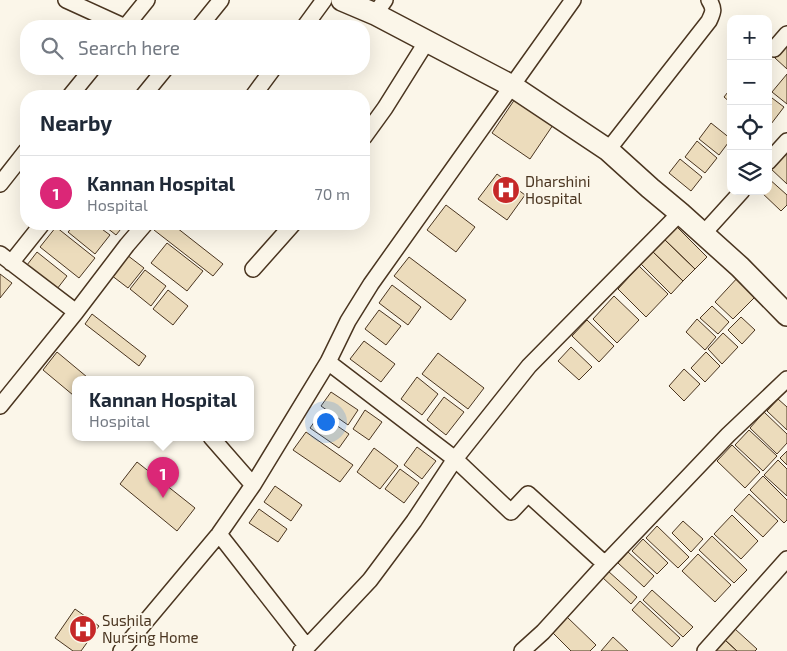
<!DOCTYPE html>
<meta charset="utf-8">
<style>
body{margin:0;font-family:"Exo 2",sans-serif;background:#f2f2f3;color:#1f2937}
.controls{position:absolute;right:15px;top:15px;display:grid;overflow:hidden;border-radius:10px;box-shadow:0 5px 20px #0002}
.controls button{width:45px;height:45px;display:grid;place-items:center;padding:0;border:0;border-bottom:1px solid #e0e1e3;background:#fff;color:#1f2937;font:25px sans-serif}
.you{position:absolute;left:325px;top:421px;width:18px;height:18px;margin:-12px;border:4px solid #fff;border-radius:50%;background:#1a73e8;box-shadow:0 0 0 8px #1a73e833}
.badge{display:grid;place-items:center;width:32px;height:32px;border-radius:50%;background:#db2777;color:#fff;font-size:16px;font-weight:700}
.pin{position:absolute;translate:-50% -41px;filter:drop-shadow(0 1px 2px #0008)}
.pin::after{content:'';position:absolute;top:26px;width:18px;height:15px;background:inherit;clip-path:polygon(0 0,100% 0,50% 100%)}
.popup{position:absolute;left:72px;top:376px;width:182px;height:65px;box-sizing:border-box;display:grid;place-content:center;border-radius:10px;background:#fff;filter:drop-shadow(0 1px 4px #0005);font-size:16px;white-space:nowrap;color:#747a83}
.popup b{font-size:19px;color:#1f2937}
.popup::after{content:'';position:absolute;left:50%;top:100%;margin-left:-10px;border:10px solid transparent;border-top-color:#fff}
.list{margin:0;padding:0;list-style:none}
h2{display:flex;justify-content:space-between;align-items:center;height:65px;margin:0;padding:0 20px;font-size:21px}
h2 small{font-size:16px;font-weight:400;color:#747a83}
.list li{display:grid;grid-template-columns:32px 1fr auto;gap:15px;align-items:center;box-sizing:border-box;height:75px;padding:0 20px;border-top:1px solid #e0e1e3}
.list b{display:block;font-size:19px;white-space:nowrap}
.list p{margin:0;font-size:16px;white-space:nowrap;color:#747a83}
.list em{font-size:16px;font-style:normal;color:#747a83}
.icon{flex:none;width:28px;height:28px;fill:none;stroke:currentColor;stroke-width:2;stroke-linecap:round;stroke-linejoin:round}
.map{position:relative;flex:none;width:787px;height:651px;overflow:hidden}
.search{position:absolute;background:#fff;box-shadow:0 5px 20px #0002;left:20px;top:20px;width:350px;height:55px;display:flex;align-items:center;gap:12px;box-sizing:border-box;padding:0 18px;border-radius:20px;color:#747a83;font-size:19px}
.panel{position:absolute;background:#fff;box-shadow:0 5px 20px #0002;left:20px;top:90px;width:350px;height:140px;border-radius:20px}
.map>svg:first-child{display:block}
</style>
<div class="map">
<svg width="787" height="651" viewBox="0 0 787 651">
<rect width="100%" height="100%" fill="#fbf6e9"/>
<!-- building -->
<path fill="#ecdcbc" stroke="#4a3520" d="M787,44V69L775,58Z
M787,74V104L772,92Z
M731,88V103L724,97Z
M768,95L784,107L768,128Z
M515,99L553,125L530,159L492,133Z
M711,123L731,139L719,155L699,139Z
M697,141L717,158L705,173L685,157Z
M787,151V184L770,168Z
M680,159L702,177L691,191L669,173Z
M497,174L525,195L507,220L478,199Z
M768,178L787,195V205L781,211L760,191H768Z
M446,205L475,227L456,252L427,230Z
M75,224H95L110,235L95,254L68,232Z
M102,224H125L116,235Z
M159,224H172L223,264L213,276L154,230Z
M676,226L707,257L695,269L664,239Z
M56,227L95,258L79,278L40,247Z
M664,239L695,269L683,281L652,251Z
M167,243L203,271L187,291L151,263Z
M652,251L683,281L671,294L640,263Z
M37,252L67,276L57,289L27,265Z
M127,255L144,268L128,288L111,275Z
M409,257L466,300L451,320L394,276Z
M639,266L668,294L646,317L618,289Z
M145,270L166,286L151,306L130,289Z
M0,274L12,283L0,298Z
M740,275L759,293L733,319L715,302Z
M392,285L421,307L408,325L379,303Z
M168,290L188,306L173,325L153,309Z
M614,296L639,320L617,343L593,319Z
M712,306L729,322L718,334L700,318Z
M379,310L401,326L386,345L365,329Z
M92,314L146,356L139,366L85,324Z
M741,317L755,330L742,344L728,330Z
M697,319L716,337L705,350L686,332Z
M587,320L614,346L599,362L572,336Z
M723,333L738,347L722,364L708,349Z
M364,341L395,364L381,382L350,359Z
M571,347L592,367L579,380L558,361Z
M57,352L87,377L86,379H76V392L73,395L43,370Z
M706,352L720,366L705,382L691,368Z
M438,353L484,388L468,409L422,374Z
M684,369L700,384L684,401L669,386Z
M417,377L438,394L422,415L401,399Z
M331,392L358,410L348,425L321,406Z
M444,397L464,412L446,435L427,420Z
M778,399L787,407V430L767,411Z
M365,410L382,422L369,440L353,429Z
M764,412L787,434V443L777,454L750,428Z
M320,414L349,434L339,448L310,428Z
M749,430L777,456L763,471L735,445Z
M306,432L353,465L340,482L293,450Z
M732,445L760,472L745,488L717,461Z
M417,447L436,461L422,479L404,465Z
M374,448L398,466L380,489L357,472Z
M787,451V465L780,458Z
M778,460L787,469V496L764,475Z
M137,462L195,508L177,531L120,484Z
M400,469L419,483L404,503L385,489Z
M763,476L787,500V520L784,523L750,490Z
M275,486L302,505L291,521L264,502Z
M749,494L778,521L763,537L734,510Z
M259,509L287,529L278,542L249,523Z
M732,515L758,541L741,559L714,534Z
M683,521L703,539L691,552L672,533Z
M657,526L689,557L678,568L646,538Z
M712,536L747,570L734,583L699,550Z
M643,539L668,563L657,574L632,551Z
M628,552L654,576L644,587L618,563Z
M698,554L731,585L715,602L682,571Z
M608,571L637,597L631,604L602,577Z
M652,590L693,627L683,637L643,600Z
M640,601L680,638L672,647L632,610Z
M75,609L99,626L81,651H73L55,638Z
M567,617L596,645L590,651H571L552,632Z
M735,629L757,649L755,651H737L725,640Z
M613,637L628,651H601Z
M725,640L737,651H715Z"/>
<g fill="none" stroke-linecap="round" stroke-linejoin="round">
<!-- street casing -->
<g stroke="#4a3520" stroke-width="18">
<path id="street" d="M66,0L123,26
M375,14L385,0
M126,26L147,0
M200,26L221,0
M305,26L324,0
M774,49L787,34
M70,96L92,69
M143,96L165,69
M253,96L273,69
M364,137L385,108L427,41
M608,150L709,21C713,12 715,10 709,0
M768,162L787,141
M0,184L26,151
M703,234L742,191
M0,254L76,312
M11,263L42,224
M253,269L293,224
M328,362L455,459L511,512L528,494L605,564
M0,406L76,312L127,245L145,224
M211,437L253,485
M219,534L307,647
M121,651L219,534L253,485L328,362L348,321L371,284L573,0
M301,651L307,647L370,580L414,521L455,459L529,366L680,213
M522,651L543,632L605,564L728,435L787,379
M705,651L787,559"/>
</g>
<!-- secondary casing -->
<g stroke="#4a3520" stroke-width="24">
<path id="secondary" d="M342,0L375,14L512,86L608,150L650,188L680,213L740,267L787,315"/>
</g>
<!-- street -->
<use href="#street" stroke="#fbf6e9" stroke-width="15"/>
<!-- secondary -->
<use href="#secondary" stroke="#fbf6e9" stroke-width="21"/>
</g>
<!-- icons -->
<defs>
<g id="hospital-disc" transform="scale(1.4375)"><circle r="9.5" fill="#c62828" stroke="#fbf6e9"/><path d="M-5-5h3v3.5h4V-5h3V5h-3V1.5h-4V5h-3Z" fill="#fff"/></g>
</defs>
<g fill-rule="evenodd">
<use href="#hospital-disc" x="506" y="190"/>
<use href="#hospital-disc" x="83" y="629"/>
</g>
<g text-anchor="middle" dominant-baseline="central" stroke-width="4" stroke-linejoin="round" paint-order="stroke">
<!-- poi labels -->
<g font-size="15" fill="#4a3520" stroke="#fbf6e9" text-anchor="start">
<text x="525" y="181">Dharshini<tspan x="525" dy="17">Hospital</tspan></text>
<text x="102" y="620">Sushila<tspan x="102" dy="17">Nursing Home</tspan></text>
</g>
</g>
</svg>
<div class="controls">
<button>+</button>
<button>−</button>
<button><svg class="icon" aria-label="locate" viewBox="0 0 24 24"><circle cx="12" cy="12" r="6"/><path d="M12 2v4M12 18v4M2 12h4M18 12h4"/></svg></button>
<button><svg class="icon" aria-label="layers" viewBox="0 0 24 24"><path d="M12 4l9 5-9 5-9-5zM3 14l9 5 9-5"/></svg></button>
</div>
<div class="you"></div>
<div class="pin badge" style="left:163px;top:498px">1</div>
<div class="popup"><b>Kannan Hospital</b>Hospital</div>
<div class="search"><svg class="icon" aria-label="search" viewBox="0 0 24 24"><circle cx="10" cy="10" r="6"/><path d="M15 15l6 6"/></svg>Search here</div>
<section class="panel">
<h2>Nearby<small></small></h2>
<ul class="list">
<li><span class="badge">1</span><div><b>Kannan Hospital</b><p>Hospital</p></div><em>70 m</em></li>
</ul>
</section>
</div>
